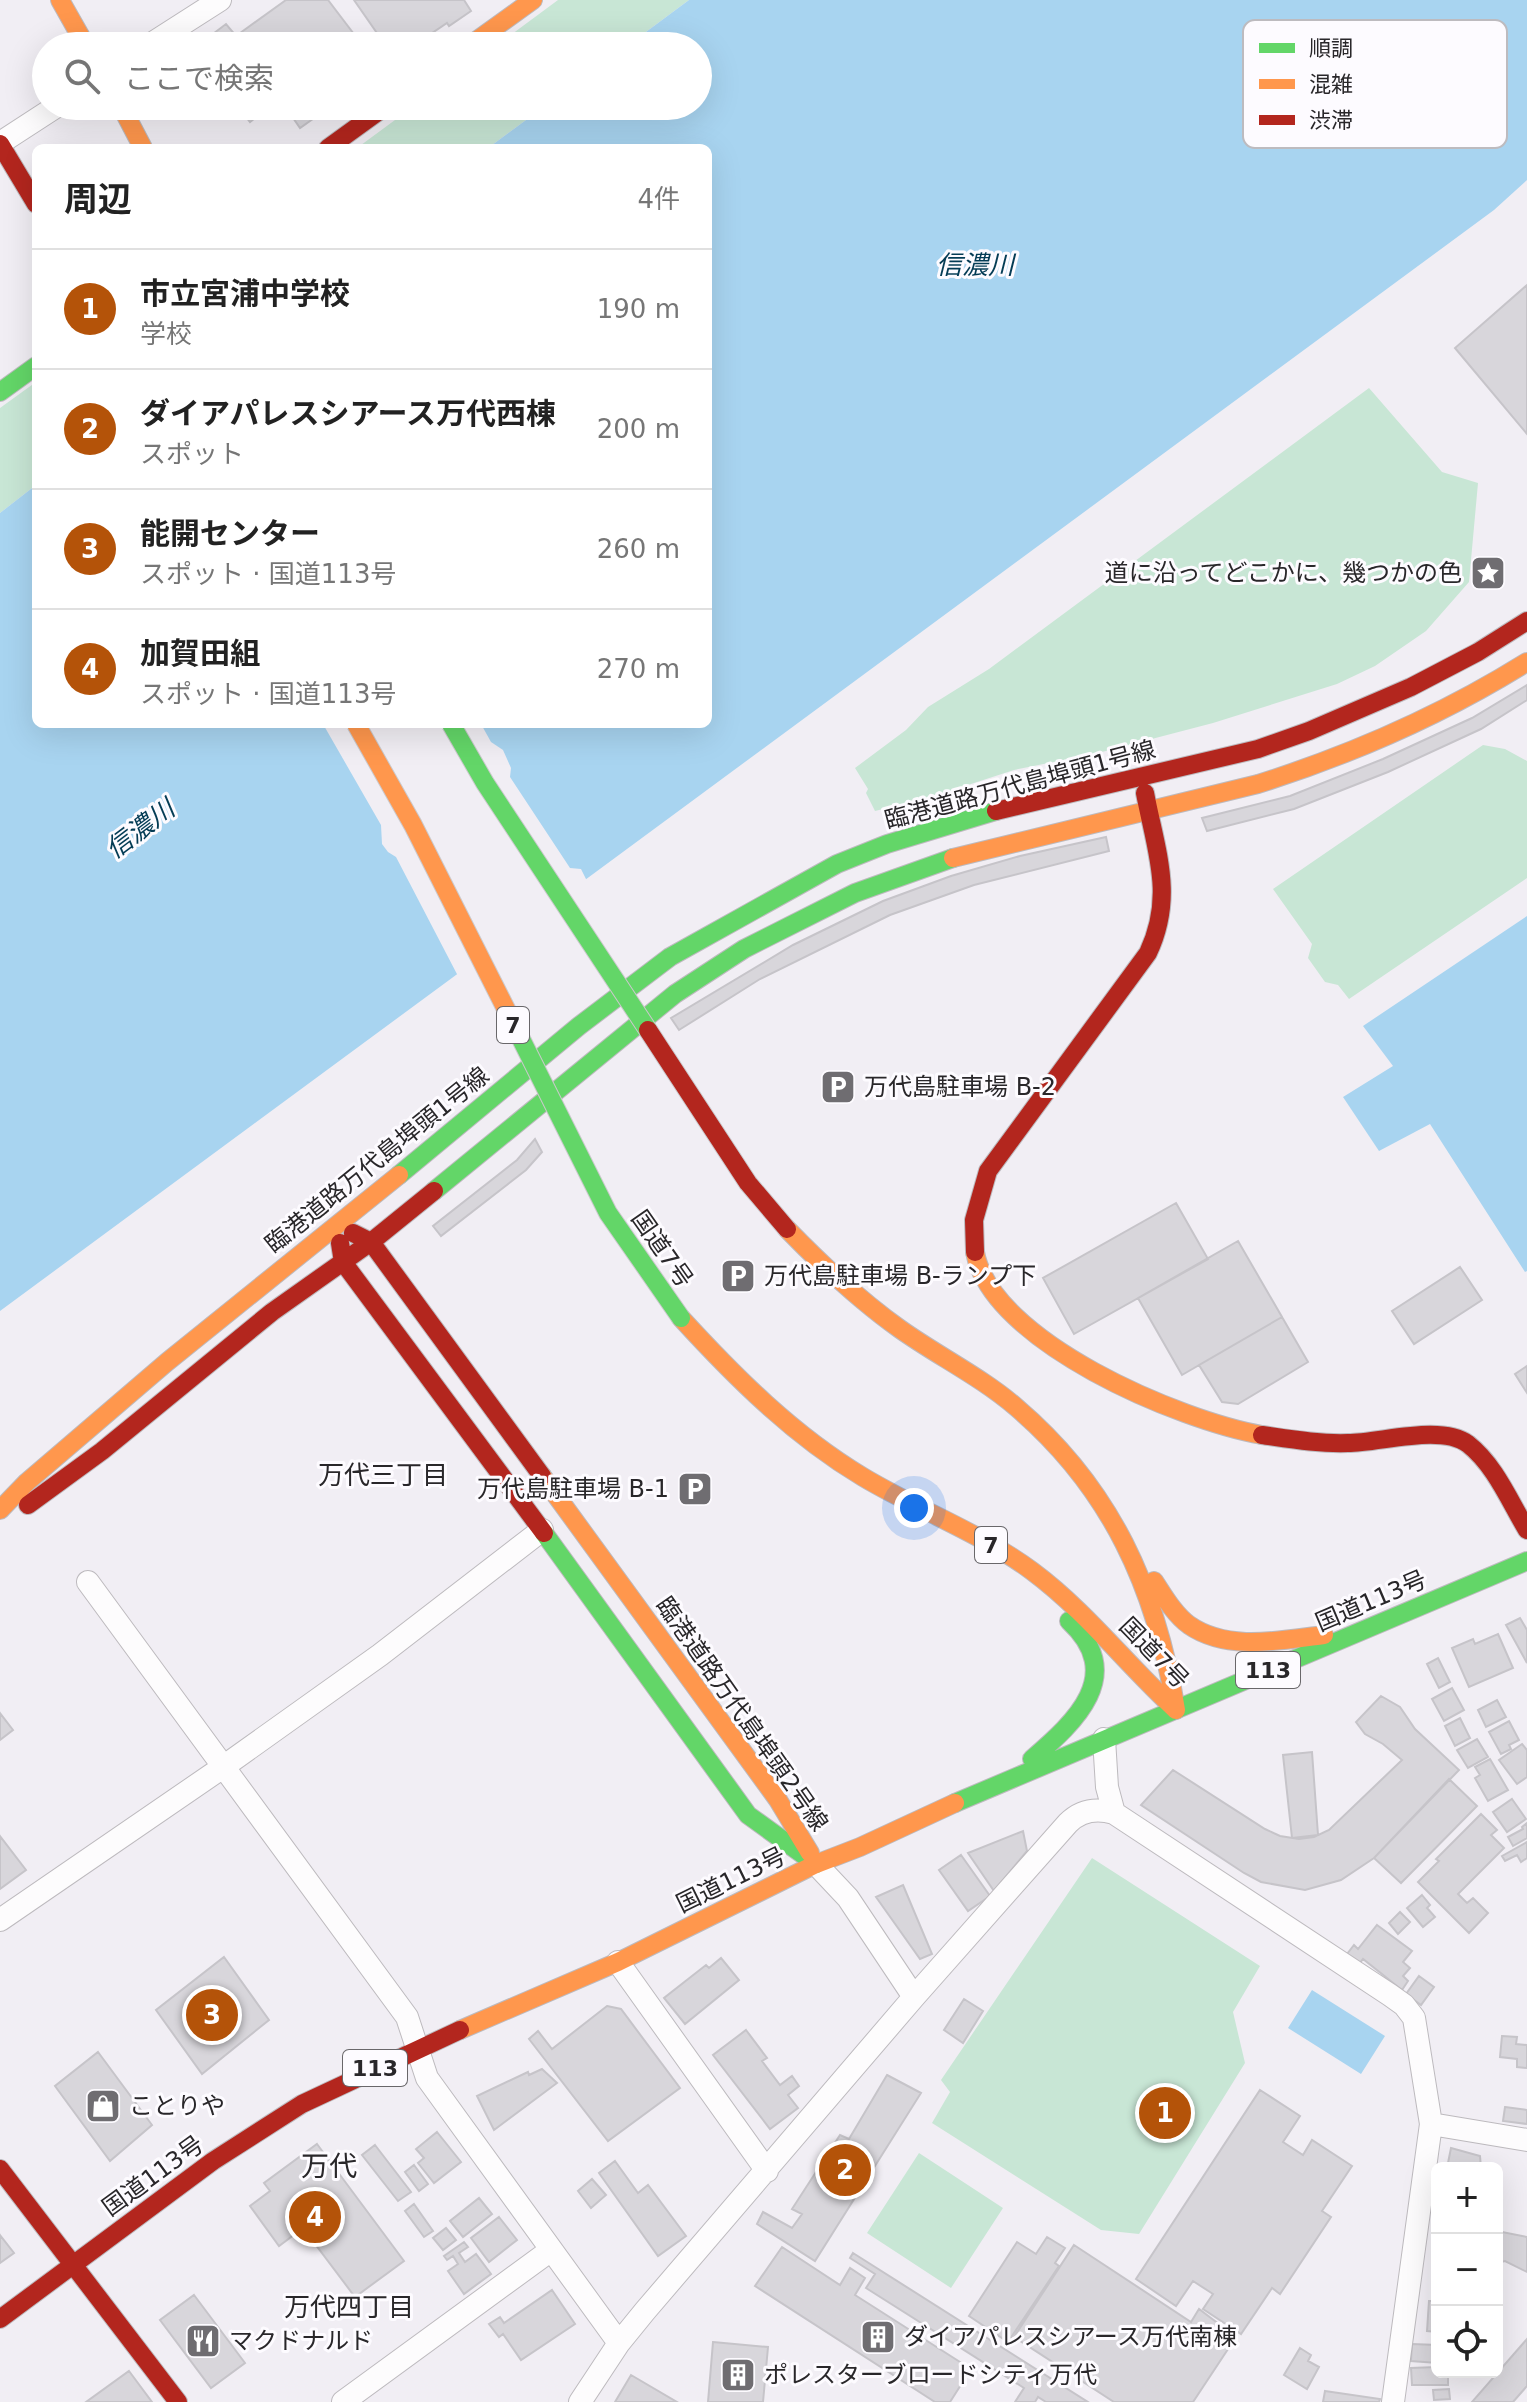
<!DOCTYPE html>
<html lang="ja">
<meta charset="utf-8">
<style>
body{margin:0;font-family:"DejaVu Sans","Noto Sans JP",sans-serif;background:#f6f6f6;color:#222}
.controls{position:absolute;right:24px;bottom:24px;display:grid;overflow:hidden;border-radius:12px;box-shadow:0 8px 32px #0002}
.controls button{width:72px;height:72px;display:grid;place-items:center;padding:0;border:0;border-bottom:2px solid #e0e0e0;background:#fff;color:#222;font:40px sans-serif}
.you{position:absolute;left:914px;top:1508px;width:28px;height:28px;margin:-20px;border:6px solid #fff;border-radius:50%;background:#1a73e8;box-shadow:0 0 0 12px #1a73e833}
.badge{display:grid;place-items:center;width:52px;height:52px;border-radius:50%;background:#b45309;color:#fff;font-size:26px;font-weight:700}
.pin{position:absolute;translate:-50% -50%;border:4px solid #fff;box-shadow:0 2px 8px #0006}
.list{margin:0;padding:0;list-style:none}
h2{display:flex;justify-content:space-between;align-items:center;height:104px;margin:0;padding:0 32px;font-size:34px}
h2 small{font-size:26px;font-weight:400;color:#767676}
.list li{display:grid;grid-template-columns:52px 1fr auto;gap:24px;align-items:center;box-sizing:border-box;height:120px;padding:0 32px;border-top:2px solid #e0e0e0}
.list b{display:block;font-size:30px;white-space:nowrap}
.list p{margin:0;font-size:26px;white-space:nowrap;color:#767676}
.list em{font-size:26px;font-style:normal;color:#767676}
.icon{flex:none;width:44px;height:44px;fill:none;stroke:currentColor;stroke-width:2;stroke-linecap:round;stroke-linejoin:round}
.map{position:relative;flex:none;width:1527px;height:2402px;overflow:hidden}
.search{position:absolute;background:#fff;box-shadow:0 8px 32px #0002;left:32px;top:32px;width:680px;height:88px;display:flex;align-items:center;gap:20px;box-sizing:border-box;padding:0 28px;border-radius:44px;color:#767676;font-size:30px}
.panel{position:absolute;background:#fff;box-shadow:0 8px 32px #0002;left:32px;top:144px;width:680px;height:584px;border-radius:12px}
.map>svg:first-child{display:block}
</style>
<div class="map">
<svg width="1527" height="2402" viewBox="0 0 1527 2402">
<rect width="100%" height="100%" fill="#f1eef4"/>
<!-- green -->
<path fill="#c8e6d5" d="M558,0H689L627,46H496Z
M414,106H545L488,148H357Z
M36,382V485L0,513V408Z
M1369,388L1442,472L1478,483L1469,582L1426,631L1375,666L1337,684L1213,723L1098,753L1014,770L931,797L875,811L866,793L868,789L855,768L906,730L928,707L989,669Z
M1483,745L1505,749L1527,761V878L1349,999L1338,985L1325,982L1308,958L1312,944L1273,889Z
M1092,1858L1260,1966L1233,2012L1245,2063L1139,2234L1101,2230L932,2123L950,2092L941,2080Z
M919,2153L1003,2208L951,2288L867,2233Z"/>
<!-- water -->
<path fill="#a8d4f0" d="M689,0H1527V180L1494,210L0,1311V513L36,485V724H708V148H488L545,106H698V46H627Z
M1527,916V1271L1525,1272L1430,1124L1379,1151L1343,1097L1393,1066L1363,1026Z
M1312,1990L1385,2036L1361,2074L1288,2028Z"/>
<!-- pier -->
<path fill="#f1eef4" d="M323,724H481L491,742L503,750L511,768L510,777L570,868L581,869L588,883L459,978L396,857L388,852L382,844L381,825Z"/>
<!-- building -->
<path fill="#d8d6db" stroke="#c6c4c9" stroke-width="2" d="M286,0H328L363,46H197L226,24L236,36Z
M354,0H464L471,11L449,26L447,23L413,46H386Z
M244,106H261L260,114L250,122L243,113Z
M285,106H331L300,128Z
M1527,285V434L1455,348Z
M1527,685V700L1481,729L1388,772L1294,809L1207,831L1202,818L1290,796L1383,759L1472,718Z
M1106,837L1109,851L974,885L890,915L760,979L679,1030L671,1018L793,945L883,901L951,876L1020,856Z
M535,1139L542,1152L526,1170L441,1236L433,1226L517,1160Z
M1176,1203L1208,1259L1074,1334L1043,1278Z
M1238,1241L1282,1317L1182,1375L1138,1298Z
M1460,1267L1482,1300L1414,1344L1392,1311Z
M1282,1317L1308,1362L1238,1404L1222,1402L1199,1365Z
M1527,1366V1393L1515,1374Z
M1520,1618L1527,1630V1663L1506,1625Z
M1498,1634L1513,1668L1469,1687L1452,1648L1473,1639L1475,1644Z
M1438,1658L1450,1682L1439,1688L1427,1664Z
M1452,1688L1464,1710L1444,1721L1432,1699Z
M1381,1696L1400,1707L1415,1729L1459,1770L1374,1858L1341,1880L1305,1890L1261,1882L1244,1873L1141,1805L1173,1770L1265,1829L1280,1836L1299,1839L1314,1837L1329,1830L1402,1760L1383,1744L1365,1734L1356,1722Z
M1497,1700L1506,1717L1486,1727L1478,1710Z
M0,1713L13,1730L0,1740Z
M1460,1718L1470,1738L1455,1746L1445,1726Z
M1509,1721L1519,1740L1509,1745L1511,1749L1501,1754L1489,1732Z
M1477,1739L1488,1757L1468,1768L1457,1750Z
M1522,1744L1527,1750V1777L1517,1784L1499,1760Z
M1312,1752L1318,1835L1292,1838L1283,1755Z
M1490,1759L1508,1790L1488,1801L1475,1778L1480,1775L1475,1767Z
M1449,1779L1477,1806L1401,1883L1374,1858Z
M1512,1799L1526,1819L1507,1832L1493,1812Z
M1481,1814L1497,1830L1491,1835L1504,1848L1458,1894L1467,1903L1473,1898L1488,1913L1469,1933L1418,1882L1439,1861L1436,1859Z
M1527,1823V1838L1513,1846L1508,1837L1523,1829L1522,1827Z
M1023,1831L1027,1851L994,1891L968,1853Z
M0,1836L26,1870L0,1889Z
M1527,1842V1858L1521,1862L1517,1855L1505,1861L1502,1856Z
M961,1855L990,1896L968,1911L939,1870Z
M903,1885L932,1954L920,1959L876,1897Z
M1422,1895L1430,1905L1427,1908L1435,1917L1423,1927L1407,1908Z
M1400,1912L1410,1922L1398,1934L1389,1923Z
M1377,1925L1412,1951L1403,1962L1410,1968L1403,1976L1408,1981L1402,1990L1363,1959L1359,1964L1347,1954L1354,1945L1358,1949Z
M224,1957L269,2020L202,2074L156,2010Z
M721,1958L739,1980L685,2024L664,1998L706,1965L709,1968Z
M1419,1976L1434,1987L1421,2005L1406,1994Z
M964,1999L983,2011L963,2043L944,2030Z
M607,2006L621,2009L680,2088L608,2141L529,2039L538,2031L552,2049Z
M746,2030L767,2058L762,2061L780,2085L792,2076L799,2086L788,2095L798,2108L770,2129L713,2055Z
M1502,2036L1517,2037L1516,2044L1527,2045V2068L1517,2067V2059L1500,2057Z
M98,2052L152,2125L110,2161L55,2086Z
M542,2069L557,2083L494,2130L477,2096L528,2072L529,2075Z
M887,2075L921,2093L815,2261L757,2224L763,2212L792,2228L802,2214L792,2209L840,2135L849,2139Z
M1260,2090L1300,2116L1283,2142L1303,2155L1312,2140L1352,2166L1322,2211L1331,2217L1280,2294L1272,2288L1241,2334L1203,2309L1213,2294L1193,2281L1176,2306L1136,2279Z
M1505,2107L1527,2110V2124L1503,2121Z
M437,2132L461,2162L434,2183L418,2163L424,2158L416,2149Z
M317,2144L404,2261L355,2297L303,2228L279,2246L250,2206L270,2191L264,2183Z
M375,2145L411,2192L398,2201L362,2155Z
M1451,2148L1480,2156L1481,2168H1447Z
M615,2161L638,2193L648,2185L686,2236L658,2256L599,2173Z
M414,2165L428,2184L419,2191L405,2172Z
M592,2179L606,2195L591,2208L578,2191Z
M479,2198L492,2214L463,2237L450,2221Z
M414,2204L433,2231L424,2237L405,2211Z
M499,2217L517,2240L489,2262L471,2238Z
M446,2228L456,2240L443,2250L433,2238Z
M1497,2231L1527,2237V2272L1505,2261L1497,2263Z
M0,2235L14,2253L0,2263Z
M1047,2237L1065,2248L1055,2263L1059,2266L1008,2342L969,2316L1017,2242L1036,2254Z
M464,2242L468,2247L459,2253L465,2262L476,2254L491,2274L464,2294L448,2271L458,2264L453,2256L447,2260L444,2256Z
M1074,2245L1191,2322L1199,2309L1236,2337L1193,2402H1114L1014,2337Z
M782,2247L840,2285L850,2268L865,2278L855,2295L971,2369L950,2402H935L755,2286Z
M853,2253L1088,2402H1046L1038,2397L1035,2402H1015L1024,2388L866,2288L875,2274L850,2258Z
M552,2290L575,2324L521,2360L503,2334L499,2337L489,2324L500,2317L504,2323Z
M194,2295L245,2363L211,2388L160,2320Z
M1429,2301H1437V2332L1427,2331Z
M1527,2339V2386L1513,2402H1472Z
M713,2342L768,2347L763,2402H708Z
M1412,2344L1437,2345V2363L1411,2361Z
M1300,2348L1311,2355L1308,2361L1319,2367L1307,2389L1284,2375Z
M1437,2367V2372H1448V2385H1412L1411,2368Z
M129,2371L152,2402H86Z
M631,2375L677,2402H615Z
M1449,2389L1450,2399L1434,2400L1433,2390Z
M1325,2391L1380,2399L1379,2402H1323Z"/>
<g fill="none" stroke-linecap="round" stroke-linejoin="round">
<!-- street casing -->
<g stroke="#bdbabe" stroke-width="24">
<path id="street" d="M148,46L220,0
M0,143L57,106
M88,1582L407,2017L427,2078L619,2343
M1104,1739L1107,1787L1114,1813
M816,1864L848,1898L914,1997
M0,1920L223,1767L380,1655L542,1530
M618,1962L767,2171
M1431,2124L1527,2140
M343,2402L551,2250
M580,2402L619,2343L645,2311L914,1997L1068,1823C1081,1810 1097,1808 1114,1813L1390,1995L1404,2005L1414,2018L1431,2124L1393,2402"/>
</g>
<!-- fast casing -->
<g stroke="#bdbabe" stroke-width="20">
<path id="fast" d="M0,392L36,366
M399,1175L579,1026L670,957L837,864L887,844L996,811
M434,1191L675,994L744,949L855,893L953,858
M544,1533L748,1815L816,1864
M1032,1759C1075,1722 1127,1675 1069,1621
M955,1803L1527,1561"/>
</g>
<!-- slow casing -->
<g stroke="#bdbabe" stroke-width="20">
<path id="slow" d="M60,0L86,46
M469,46L533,0
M121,106L143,148
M953,858L1258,784C1353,754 1442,715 1527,662
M787,1229C822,1265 859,1300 900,1329C938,1356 981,1377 1016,1407C1111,1488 1156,1588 1176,1710
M975,1252C991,1342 1181,1421 1262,1435
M681,1318C735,1377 793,1435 863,1477C918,1510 981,1533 1032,1571C1086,1611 1127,1665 1176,1710
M542,1476L778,1800L810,1853
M0,1510L27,1482L167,1362L399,1175
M1154,1581C1164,1596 1174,1614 1189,1625C1228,1652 1281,1640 1324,1635
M460,2030L618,1962L816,1864L860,1847L955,1803"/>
</g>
<!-- jam casing -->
<g stroke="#bdbabe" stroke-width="20">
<path id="jam" d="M0,144L36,204
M328,148L386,106
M996,811L1258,749L1309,731L1411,687L1478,652L1527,621
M353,1233L371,1242L542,1476
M340,1243L343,1262L544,1533
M975,1252L974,1220L988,1171L1148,953C1175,896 1156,851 1145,793
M1262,1435C1290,1439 1319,1444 1348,1443C1380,1443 1441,1424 1468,1444C1495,1465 1510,1502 1527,1530
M28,1505L102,1451L272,1312L371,1242L434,1191
M0,2169L178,2402
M0,2319L213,2161L302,2104L460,2030"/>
</g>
<!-- street -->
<use href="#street" stroke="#fdfcfd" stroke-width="22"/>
<!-- fast -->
<use href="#fast" stroke="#63d668" stroke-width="18"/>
<!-- slow -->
<use href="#slow" stroke="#ff974d" stroke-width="18"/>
<!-- jam -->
<use href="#jam" stroke="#b3261e" stroke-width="18"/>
<!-- fast-bridge casing -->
<g stroke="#cbc9cc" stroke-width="20" stroke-linecap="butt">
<path id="fast-bridge" d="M451,724L485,783L648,1030
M509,1015L608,1213L681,1318"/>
</g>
<!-- slow-bridge casing -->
<g stroke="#cbc9cc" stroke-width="20" stroke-linecap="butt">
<path id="slow-bridge" d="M356,724L413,825L509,1015"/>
</g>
<!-- jam-bridge casing -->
<g stroke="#cbc9cc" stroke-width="20" stroke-linecap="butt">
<path id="jam-bridge" d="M648,1030L748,1183L787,1229"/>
</g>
<!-- fast-bridge -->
<use href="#fast-bridge" stroke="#63d668" stroke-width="18"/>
<!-- slow-bridge -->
<use href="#slow-bridge" stroke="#ff974d" stroke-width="18"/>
<!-- jam-bridge -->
<use href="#jam-bridge" stroke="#b3261e" stroke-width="18"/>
</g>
<!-- icons -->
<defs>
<g id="sight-square" transform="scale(1.8)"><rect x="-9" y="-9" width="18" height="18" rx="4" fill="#6f6d71" stroke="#fdfbff"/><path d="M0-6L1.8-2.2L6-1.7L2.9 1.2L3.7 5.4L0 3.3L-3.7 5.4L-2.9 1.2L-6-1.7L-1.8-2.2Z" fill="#fff"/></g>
<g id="parking-square" transform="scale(1.8)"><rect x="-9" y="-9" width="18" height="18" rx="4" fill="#6f6d71" stroke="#fdfbff"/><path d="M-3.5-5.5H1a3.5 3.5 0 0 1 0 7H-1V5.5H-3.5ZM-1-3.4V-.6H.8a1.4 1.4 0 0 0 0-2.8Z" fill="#fff"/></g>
<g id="shop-square" transform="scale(1.8)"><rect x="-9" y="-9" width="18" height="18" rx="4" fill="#6f6d71" stroke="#fdfbff"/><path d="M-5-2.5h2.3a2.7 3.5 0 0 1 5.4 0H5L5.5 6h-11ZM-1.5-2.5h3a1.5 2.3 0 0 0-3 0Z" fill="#fff"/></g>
<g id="building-square" transform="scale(1.8)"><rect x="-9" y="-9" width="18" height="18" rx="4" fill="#6f6d71" stroke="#fdfbff"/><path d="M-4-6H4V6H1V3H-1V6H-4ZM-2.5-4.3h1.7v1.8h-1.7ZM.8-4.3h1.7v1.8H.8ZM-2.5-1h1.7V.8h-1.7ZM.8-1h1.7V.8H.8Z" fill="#fff"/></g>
<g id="restaurant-square" transform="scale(1.8)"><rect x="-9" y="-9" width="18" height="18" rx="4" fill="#6f6d71" stroke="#fdfbff"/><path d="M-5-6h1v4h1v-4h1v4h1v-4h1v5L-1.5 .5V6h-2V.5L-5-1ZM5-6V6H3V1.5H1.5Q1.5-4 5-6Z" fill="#fff"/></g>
</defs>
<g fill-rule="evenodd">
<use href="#sight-square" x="1488" y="573"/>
<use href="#parking-square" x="838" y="1087"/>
<use href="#parking-square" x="738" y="1276"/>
<use href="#parking-square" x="695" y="1489"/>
<use href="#shop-square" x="103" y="2106"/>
<use href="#building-square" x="878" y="2337"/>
<use href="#restaurant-square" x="203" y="2341"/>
<use href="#building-square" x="738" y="2375"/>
</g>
<g text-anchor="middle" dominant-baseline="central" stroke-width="6" stroke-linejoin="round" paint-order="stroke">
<!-- shield labels -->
<g fill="#fdfbff" stroke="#69676a" stroke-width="2">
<rect x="497" y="1007" width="32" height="36" rx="6"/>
<rect x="975" y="1527" width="32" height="36" rx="6"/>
<rect x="1236" y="1652" width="64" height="36" rx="6"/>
<rect x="343" y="2050" width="64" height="36" rx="6"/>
</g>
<g font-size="22" font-weight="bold" fill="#29272a">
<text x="513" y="1025">7</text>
<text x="991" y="1545">7</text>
<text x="1268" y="1670">113</text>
<text x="375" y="2068">113</text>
</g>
<!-- poi labels -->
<g font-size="24" fill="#29272a" stroke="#fdfbff" text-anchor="start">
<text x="1462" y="573" text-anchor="end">道に沿ってどこかに、幾つかの色</text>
<text x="864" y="1087">万代島駐車場 B-2</text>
<text x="764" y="1276">万代島駐車場 B-ランプ下</text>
<text x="669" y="1489" text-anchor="end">万代島駐車場 B-1</text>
<text x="129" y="2106">ことりや</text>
<text x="904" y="2337">ダイアパレスシアース万代南棟</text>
<text x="229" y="2341">マクドナルド</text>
<text x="764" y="2375">ポレスターブロードシティ万代</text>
</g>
<!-- street labels -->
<g font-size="24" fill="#29272a" stroke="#fdfbff">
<text transform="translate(1020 785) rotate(-15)">臨港道路万代島埠頭1号線</text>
<text transform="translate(377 1160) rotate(-39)">臨港道路万代島埠頭1号線</text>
<text transform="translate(662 1249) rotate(55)">国道7号</text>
<text transform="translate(1371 1601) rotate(-23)">国道113号</text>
<text transform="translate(1154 1653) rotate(46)">国道7号</text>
<text transform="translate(742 1714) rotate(55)">臨港道路万代島埠頭2号線</text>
<text transform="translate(731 1880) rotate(-26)">国道113号</text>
<text transform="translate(153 2176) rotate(-36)">国道113号</text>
</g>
<!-- water labels -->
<g font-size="26" font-style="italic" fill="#043c55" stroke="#fdfbff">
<text x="975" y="265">信濃川</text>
<text transform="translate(140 829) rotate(-37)">信濃川</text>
</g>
<!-- neighbourhood labels -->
<g font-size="26" fill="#29272a" stroke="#fdfbff">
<text x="383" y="1475">万代三丁目</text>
<text x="349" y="2307">万代四丁目</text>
</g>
<!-- quarter labels -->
<g font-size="28" fill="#29272a" stroke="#fdfbff">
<text x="329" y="2166">万代</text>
</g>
</g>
<!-- legend -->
<rect x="1243" y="20" width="264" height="128" rx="12" fill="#fdfbff" stroke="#bdbbbf" stroke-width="2"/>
<rect x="1259" y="43" width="36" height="10" fill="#63d668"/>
<rect x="1259" y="79" width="36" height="10" fill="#ff974d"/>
<rect x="1259" y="115" width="36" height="10" fill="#b3261e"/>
<g font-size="22" fill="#29272a">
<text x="1309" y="56">順調</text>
<text x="1309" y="92">混雑</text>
<text x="1309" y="128">渋滞</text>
</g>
</svg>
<div class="controls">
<button>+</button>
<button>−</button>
<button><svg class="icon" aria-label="locate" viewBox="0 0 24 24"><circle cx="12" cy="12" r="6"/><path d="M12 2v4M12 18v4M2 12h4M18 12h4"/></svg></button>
</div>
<div class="you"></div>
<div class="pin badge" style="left:1165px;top:2113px">1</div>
<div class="pin badge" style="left:845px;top:2170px">2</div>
<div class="pin badge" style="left:212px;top:2015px">3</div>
<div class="pin badge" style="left:315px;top:2217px">4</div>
<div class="search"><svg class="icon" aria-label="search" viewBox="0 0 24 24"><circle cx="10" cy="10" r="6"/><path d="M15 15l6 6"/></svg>ここで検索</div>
<section class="panel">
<h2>周辺<small>4件</small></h2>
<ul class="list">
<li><span class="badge">1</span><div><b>市立宮浦中学校</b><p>学校</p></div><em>190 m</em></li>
<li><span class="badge">2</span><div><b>ダイアパレスシアース万代西棟</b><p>スポット</p></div><em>200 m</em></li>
<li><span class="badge">3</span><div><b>能開センター</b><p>スポット · 国道113号</p></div><em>260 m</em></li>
<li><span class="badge">4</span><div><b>加賀田組</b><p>スポット · 国道113号</p></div><em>270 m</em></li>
</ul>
</section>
</div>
